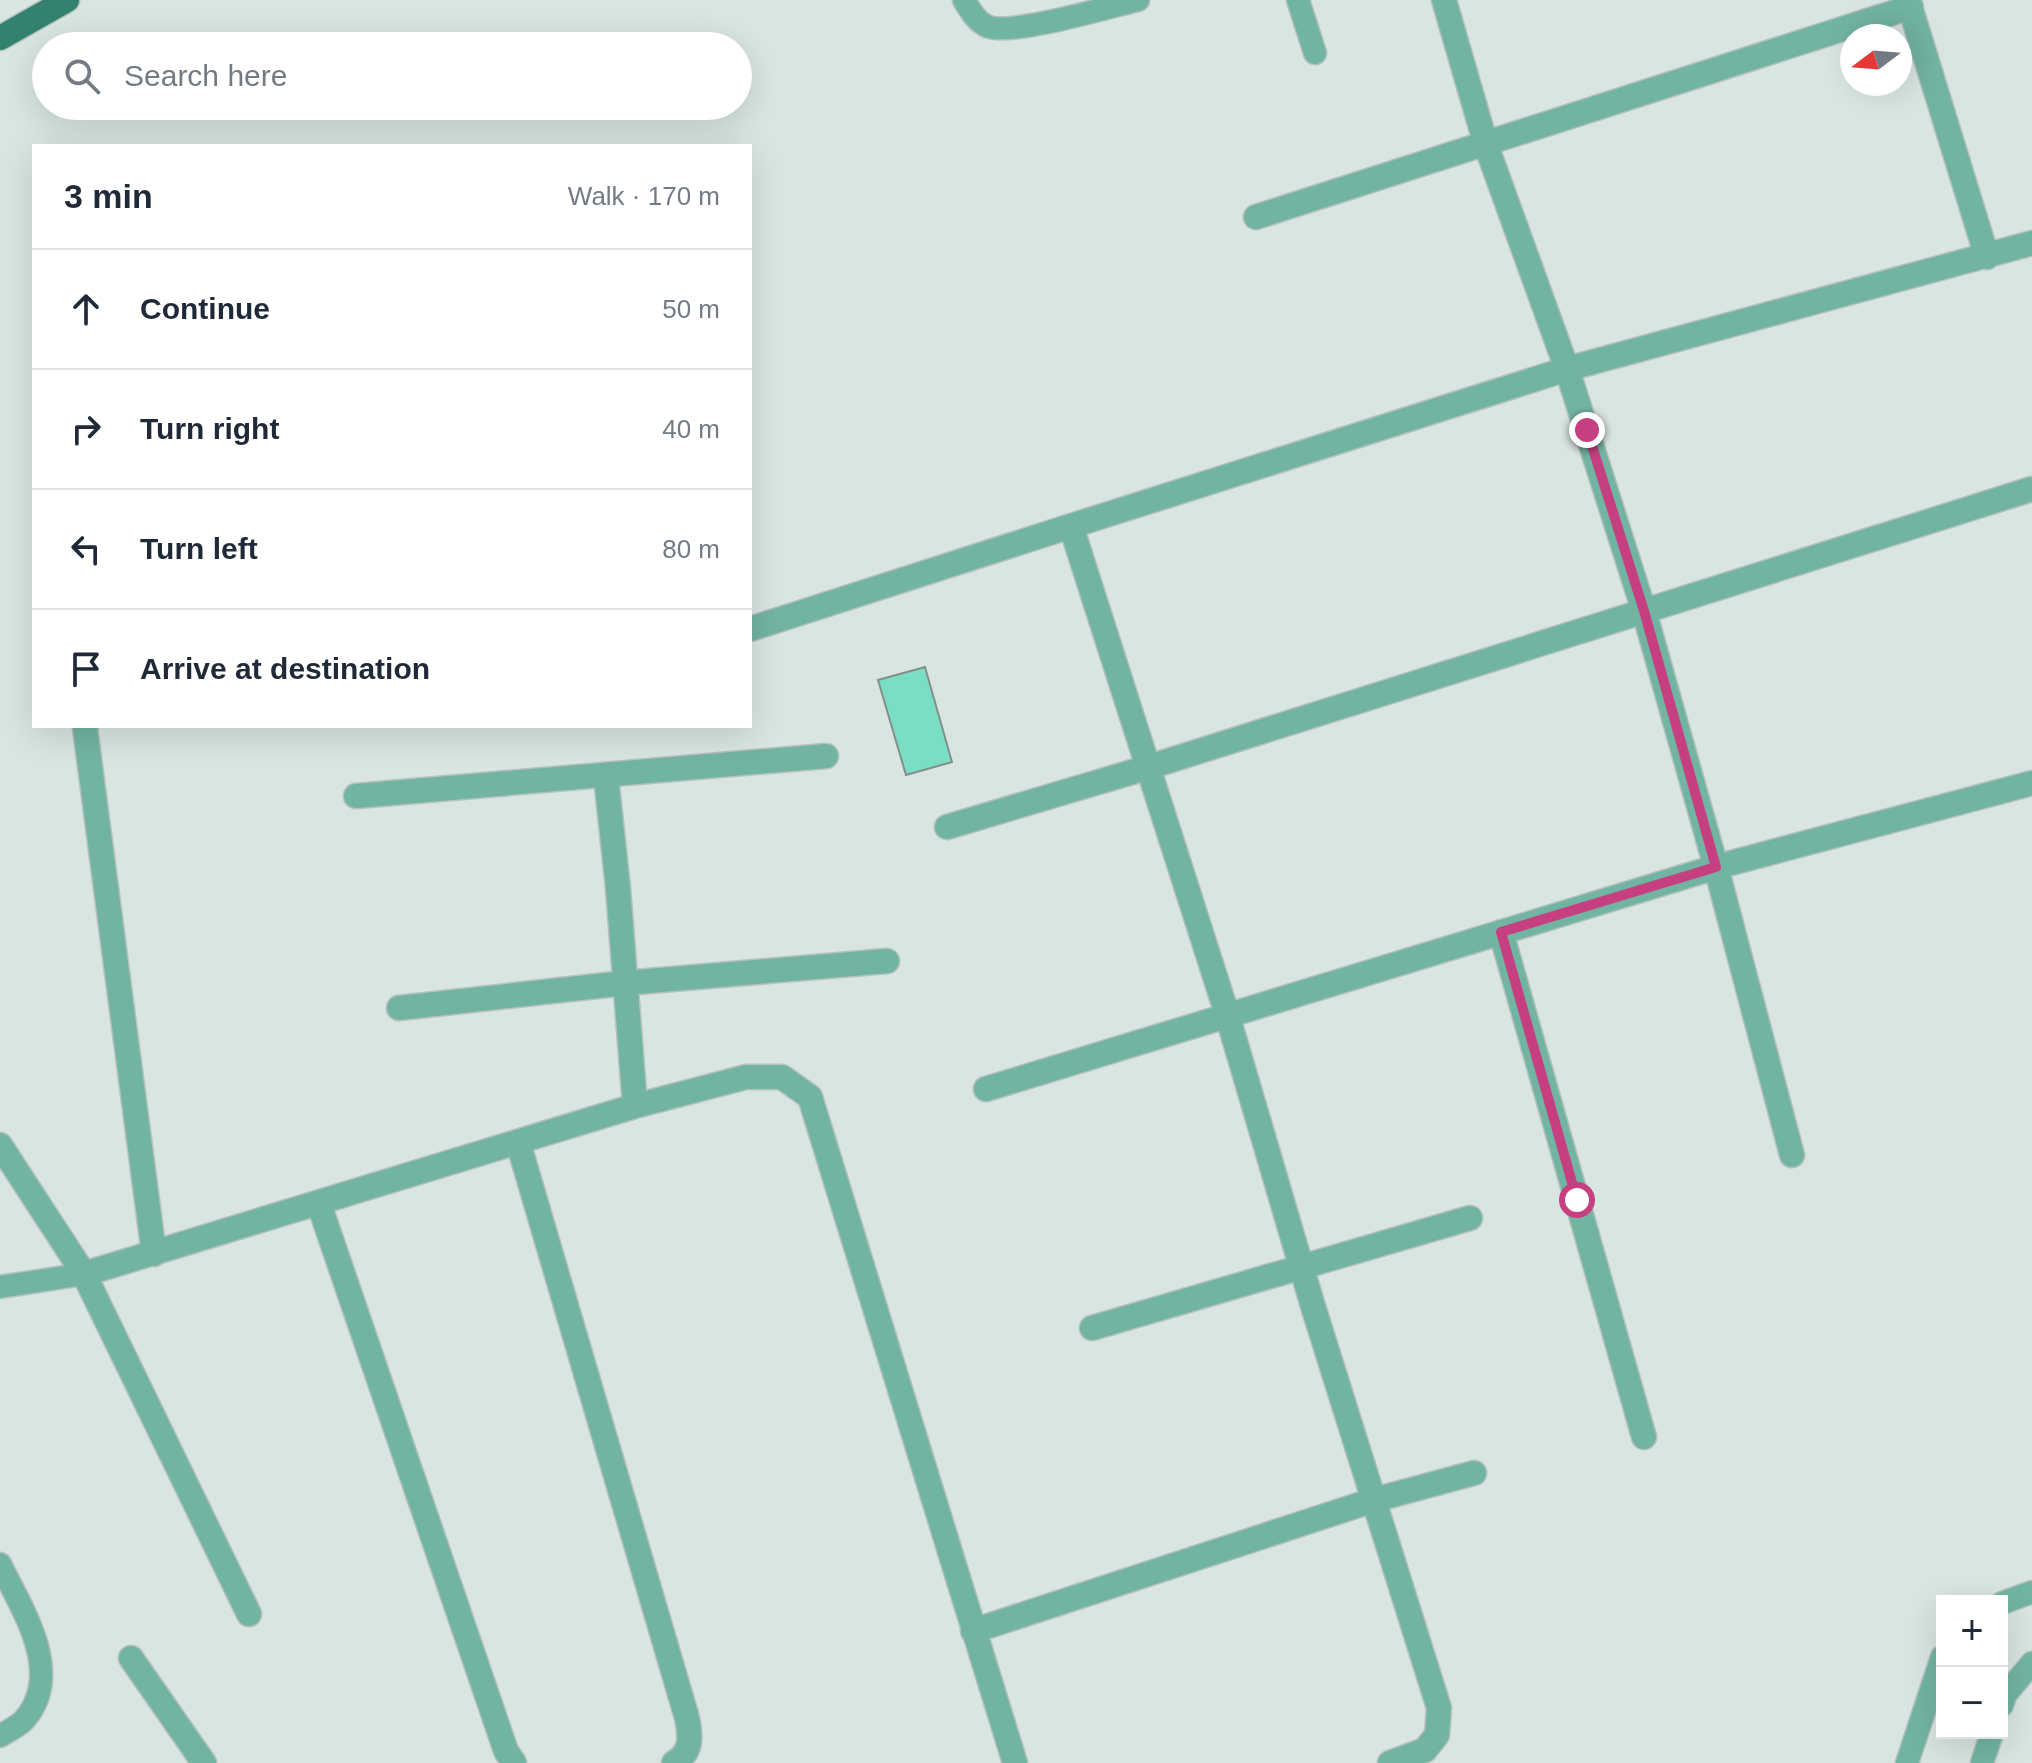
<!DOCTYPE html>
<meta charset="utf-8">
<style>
body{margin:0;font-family:Helvetica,sans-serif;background:#f2f2f3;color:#1f2937}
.controls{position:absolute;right:24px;bottom:24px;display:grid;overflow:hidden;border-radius:0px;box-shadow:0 8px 32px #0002}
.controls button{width:72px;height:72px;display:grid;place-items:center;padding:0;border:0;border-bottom:2px solid #e0e1e3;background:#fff;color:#1f2937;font:40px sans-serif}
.compass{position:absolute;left:1840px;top:24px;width:72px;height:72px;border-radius:50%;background:#fff;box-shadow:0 8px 32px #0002;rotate:254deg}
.stop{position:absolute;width:24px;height:24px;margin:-18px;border:6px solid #c64081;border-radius:50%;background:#fff}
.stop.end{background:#c64081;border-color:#fff;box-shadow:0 2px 8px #0008}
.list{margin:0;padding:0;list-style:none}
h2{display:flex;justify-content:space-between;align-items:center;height:104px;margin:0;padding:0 32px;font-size:34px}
h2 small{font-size:26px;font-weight:400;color:#747a83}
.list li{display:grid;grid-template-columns:52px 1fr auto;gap:24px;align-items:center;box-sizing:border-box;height:120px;padding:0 32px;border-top:2px solid #e0e1e3}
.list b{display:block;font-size:30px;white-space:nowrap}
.list em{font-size:26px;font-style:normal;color:#747a83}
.icon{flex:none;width:44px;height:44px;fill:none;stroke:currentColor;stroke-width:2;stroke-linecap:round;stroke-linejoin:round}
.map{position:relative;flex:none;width:2032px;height:1763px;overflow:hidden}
.search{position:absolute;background:#fff;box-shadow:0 8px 32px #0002;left:32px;top:32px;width:720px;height:88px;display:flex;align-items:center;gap:20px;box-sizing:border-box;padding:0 28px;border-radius:44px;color:#747a83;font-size:30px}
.panel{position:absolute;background:#fff;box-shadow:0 8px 32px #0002;left:32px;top:144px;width:720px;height:584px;border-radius:0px}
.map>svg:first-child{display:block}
</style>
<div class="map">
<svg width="2032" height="1763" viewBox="0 0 2032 1763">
<rect width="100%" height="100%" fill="#d8e5e1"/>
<!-- building -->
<path fill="#7adec4" stroke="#838f8b" stroke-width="2" d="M925,667L952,762L906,775L878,680Z"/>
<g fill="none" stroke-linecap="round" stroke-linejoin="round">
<!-- lane casing -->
<g stroke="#b5c1bd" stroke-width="25">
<path id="lane" d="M964,0C970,10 977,23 989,27C1014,35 1108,7 1138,0
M1298,0L1315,53
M0,1287L84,1274
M0,1564C21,1608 65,1672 25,1719C19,1726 8,1731 0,1736
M2002,1603L2032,1592
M2002,1705L2005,1695L2032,1663
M1907,1763L1942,1657
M1982,1763L1992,1733"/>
</g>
<!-- street casing -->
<g stroke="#b5c1bd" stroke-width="27">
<path id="street" d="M1444,0L1486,145L1567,369L1644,611L1716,867L1792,1155
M1908,0L1987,257
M1256,217L1911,7
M1071,526L1567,369L2032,243
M750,629L1071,526L1227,1014L1312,1303L1439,1708L1437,1735L1425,1750L1390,1763
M86,726L85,728L154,1254
M606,777L618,888L635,1106
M356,796L826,756
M947,827L1149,767L2032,489
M1501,932L1644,1437
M399,1008L625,983L887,961
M986,1089L1716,867L2032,783
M518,1142L687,1718C691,1738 692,1752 674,1763
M0,1145L84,1274L249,1614
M319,1204L506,1751L514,1763
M84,1274L635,1106L746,1077H782L810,1097L1015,1763
M1092,1328L1470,1218
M973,1631L1374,1500L1474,1473
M131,1658L204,1763"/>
</g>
<!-- primary casing -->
<g stroke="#b5c1bd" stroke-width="27">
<path id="primary" d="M0,38L67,0"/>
</g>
<!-- lane -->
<use href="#lane" stroke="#72b4a2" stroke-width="22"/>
<!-- street -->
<use href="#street" stroke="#72b4a2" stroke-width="24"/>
<!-- primary -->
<use href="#primary" stroke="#33826f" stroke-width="24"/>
</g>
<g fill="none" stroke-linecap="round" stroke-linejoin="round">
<!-- route -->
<path stroke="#c64081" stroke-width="10" d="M1577,1200L1501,932L1716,867L1644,611L1587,430"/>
</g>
</svg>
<div class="controls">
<button>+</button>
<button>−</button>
</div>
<svg class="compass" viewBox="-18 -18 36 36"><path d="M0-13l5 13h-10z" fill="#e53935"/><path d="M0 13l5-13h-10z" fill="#747a83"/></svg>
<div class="stop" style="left:1577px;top:1200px"></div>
<div class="stop end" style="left:1587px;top:430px"></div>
<div class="search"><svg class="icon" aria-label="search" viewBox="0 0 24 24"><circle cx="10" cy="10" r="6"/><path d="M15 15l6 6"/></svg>Search here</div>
<section class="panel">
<h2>3 min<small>Walk · 170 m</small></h2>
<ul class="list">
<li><svg class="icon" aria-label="ahead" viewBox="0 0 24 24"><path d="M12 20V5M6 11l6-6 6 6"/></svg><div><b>Continue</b></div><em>50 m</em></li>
<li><svg class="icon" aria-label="right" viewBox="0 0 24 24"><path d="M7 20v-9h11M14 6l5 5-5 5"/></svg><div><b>Turn right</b></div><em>40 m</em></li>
<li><svg class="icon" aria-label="left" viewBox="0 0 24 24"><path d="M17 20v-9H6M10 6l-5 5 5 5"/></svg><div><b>Turn left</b></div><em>80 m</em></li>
<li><svg class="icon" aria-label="arrive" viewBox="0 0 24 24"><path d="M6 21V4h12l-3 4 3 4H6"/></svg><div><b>Arrive at destination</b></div></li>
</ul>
</section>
</div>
